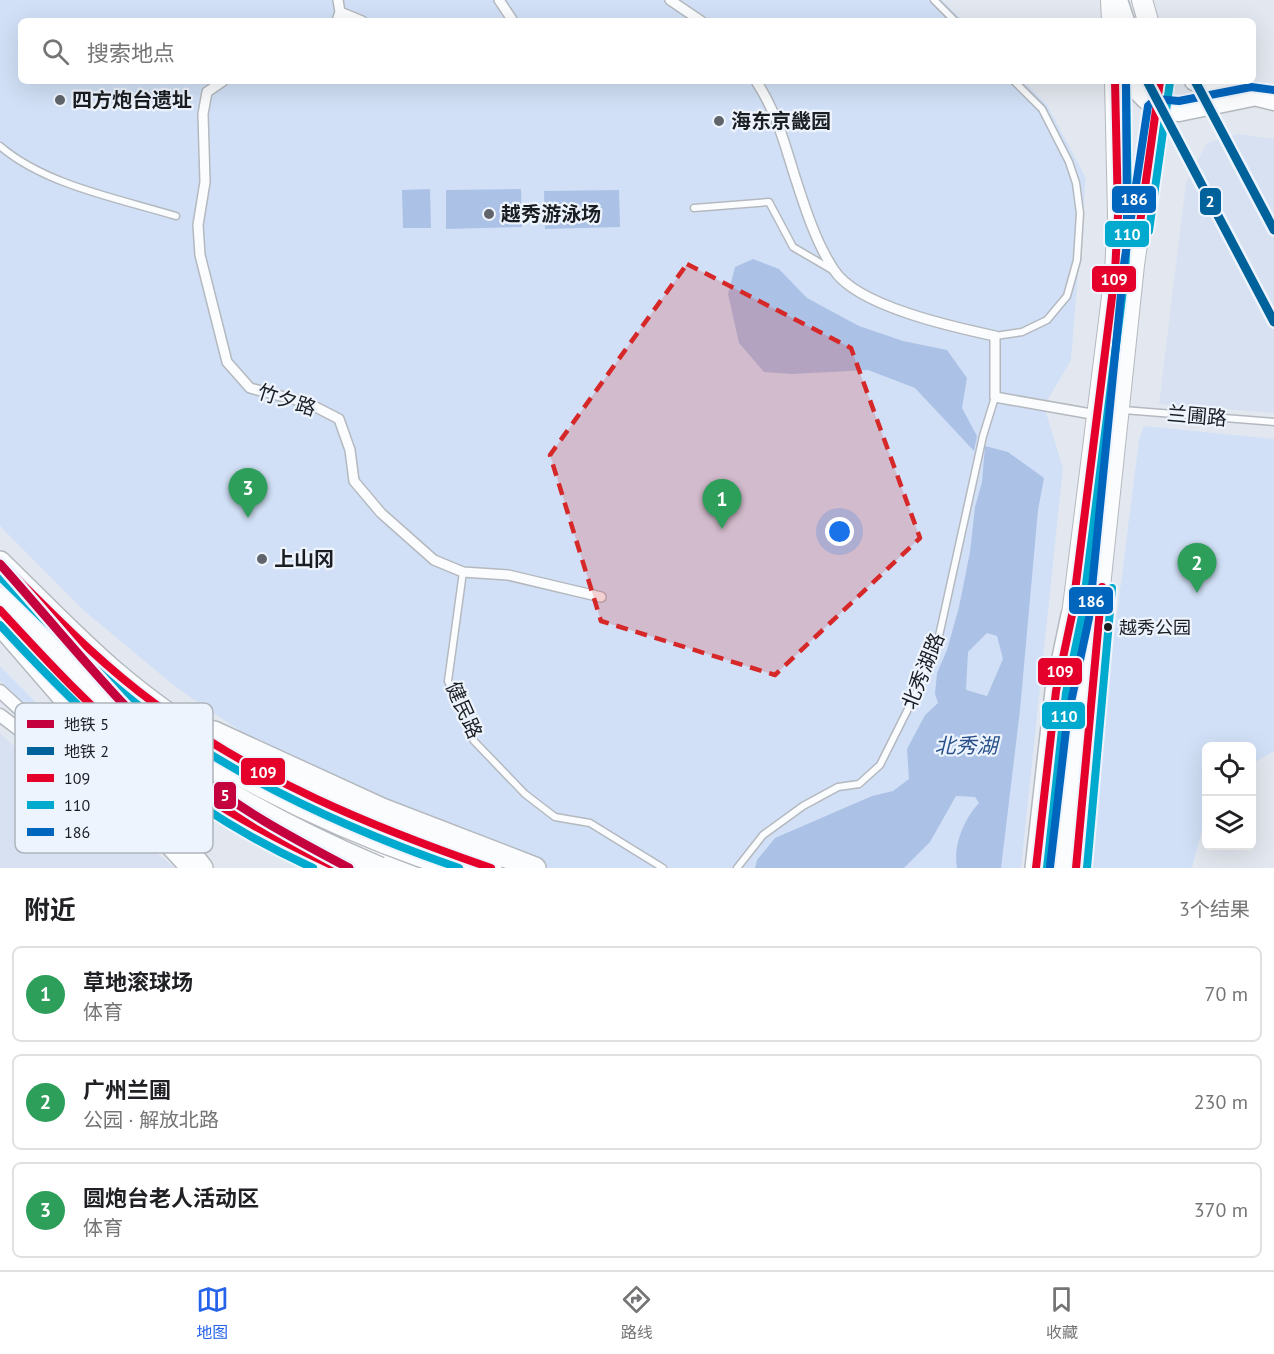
<!DOCTYPE html>
<html lang="zh">
<meta charset="utf-8">
<style>
body{margin:0;font-family:"PT Sans","Noto Sans SC",sans-serif;background:#f6f6f6;color:#202124}
.controls{position:absolute;right:18px;bottom:18px;display:grid;overflow:hidden;border-radius:9px;box-shadow:0 6px 24px #0002}
.controls button{width:54px;height:54px;display:grid;place-items:center;padding:0;border:0;border-bottom:2px solid #e0e0e0;background:#fff;color:#202124;font:30px sans-serif}
.you{position:absolute;left:840px;top:532px;width:21px;height:21px;margin:-15px;border:4px solid #fff;border-radius:50%;background:#1a73e8;box-shadow:0 0 0 9px #1a73e833}
.badge{display:grid;place-items:center;width:39px;height:39px;border-radius:50%;background:#2563eb;color:#fff;font-size:20px;font-weight:700}
.pin{position:absolute;translate:-50% -50px;filter:drop-shadow(0 2px 3px #0008)}
.pin::after{content:'';position:absolute;top:32px;width:21px;height:18px;background:inherit;clip-path:polygon(0 0,100% 0,50% 100%)}
.list{margin:0;padding:0;list-style:none}
h2{display:flex;justify-content:space-between;align-items:center;height:78px;margin:0;padding:0 24px;font-size:26px}
h2 small{font-size:20px;font-weight:400;color:#757577}
.list li{display:grid;grid-template-columns:39px 1fr auto;gap:18px;align-items:center;box-sizing:border-box;height:96px;margin:0 12px 12px;padding:0 12px;border:2px solid #e0e0e0;border-radius:9px}
.list b{display:block;font-size:22px;white-space:nowrap}
.list p{margin:0;font-size:20px;white-space:nowrap;color:#757577}
.list em{font-size:20px;font-style:normal;color:#757577}
.icon{flex:none;width:33px;height:33px;fill:none;stroke:currentColor;stroke-width:2;stroke-linecap:round;stroke-linejoin:round}
.map{position:relative;flex:none;width:1274px;height:868px;overflow:hidden}
.search{position:absolute;background:#fff;box-shadow:0 6px 24px #0002;left:18px;right:18px;top:18px;height:66px;display:flex;align-items:center;gap:15px;box-sizing:border-box;padding:0 21px;border-radius:9px;color:#757577;font-size:22px}
.sheet{height:402px;background:#fff}
nav{display:flex;justify-content:space-around;align-items:center;box-sizing:border-box;height:84px;border-top:2px solid #e0e0e0;background:#fff;font-size:16px;color:#757577}
nav a{display:grid;justify-items:center;gap:3px}
nav .on{color:#2563eb}
.map>svg:first-child{display:block}
</style>
<div class="map">
<svg width="1274" height="868" viewBox="0 0 1274 868">
<rect width="100%" height="100%" fill="#e3e8f0"/>
<!-- built -->
<path fill="#d7e1f1" d="M1238,134L1274,139V413L1159,404L1186,183L1207,143Z
M0,733L44,775L58,774L175,868H0Z"/>
<!-- green -->
<path fill="#d1e0f6" d="M0,0H942L963,21H21V81H1023L1047,105L1086,178L1071,360L1044,406L1063,468L1021,868H542L280,758L177,688L82,609L0,526Z
M1144,426L1274,439V751L1252,764V746H1206V815L1192,868H1085L1139,440Z
M0,666L109,776L80,757L0,681Z"/>
<!-- water -->
<path fill="#abc2e6" fill-rule="evenodd" d="M430,189L431,228H403L402,190Z
M521,189L522,227L446,229V190Z
M619,190L620,227L545,229L544,191Z
M753,259L779,269L807,298L859,326L903,341L947,350L967,378L962,408L977,436L974,451L915,388L868,370L792,374L764,372L739,343L728,294L735,267Z
M985,446L1008,452L1044,478L1038,510L1020,710L1001,868H957C953,845 964,819 979,803L975,797L956,796L930,842L904,868H755L757,860L775,838L872,796L893,791L909,779L907,749L925,715L938,703L935,694L937,673L947,650L959,607L970,552L975,507L982,482ZM987,633L997,636L1003,659L987,696L966,690L968,652Z"/>
<g fill="none" stroke-linecap="round" stroke-linejoin="round">
<!-- service casing -->
<g stroke="#b4b9bf" stroke-width="9">
<path id="service" d="M934,0L955,21
M0,146C45,185 120,199 176,216
M694,208L769,202L793,247L834,271
M995,336L1022,332L1047,320L1067,296L1077,260L1080,213L1076,183L1069,162L1042,109L1014,81
M1123,410L1274,422
M463,572L448,681L474,741L525,794L555,817L590,823L663,868
M737,868L763,835L803,806L838,787L859,784L880,765L917,691L939,636L983,436L995,397"/>
</g>
<!-- pedestrian casing -->
<g stroke="#b4b9bf" stroke-width="12">
<path id="pedestrian" d="M499,0L513,21
M670,0L701,21
M340,12L362,21
M337,21L340,12L338,0
M223,81L207,92L203,114L205,182L198,225L200,255L227,362L250,388L308,403L339,419L350,450L354,481L381,513L434,560L463,572L508,575L601,597
M756,81C777,113 784,142 795,177C805,208 816,243 834,270C857,306 953,327 995,336V397L1097,415"/>
</g>
<!-- minor casing -->
<g stroke="#b4b9bf" stroke-width="15">
<path id="minor" d="M0,691L150,829L186,868
M0,715L94,787"/>
</g>
<!-- secondary casing -->
<g stroke="#b4b9bf" stroke-width="21">
<path id="secondary" d="M1118,0L1125,21
M1132,81C1142,102 1157,110 1179,112L1252,97
M1194,81L1274,101"/>
</g>
<!-- primary casing -->
<g stroke="#b4b9bf" stroke-width="22">
<path id="primary" d="M1111,0L1112,21
M1142,0L1148,21
M1095,634L1134,265L1160,81
M1067,710L1072,615L1115,273L1118,215L1115,81
M1060,868L1077,722L1087,669"/>
</g>
<!-- trunk casing -->
<g stroke="#b4b9bf" stroke-width="24">
<path id="trunk" d="M0,562C37,598 72,635 111,669C221,764 354,823 491,868
M0,624L135,780L202,868
M116,724C176,787 258,833 338,868
M214,732L382,809L535,868
M334,837L412,868
M1036,868L1056,691L1072,615
M1076,868L1099,620"/>
</g>
<!-- service -->
<use href="#service" stroke="#fbfcfd" stroke-width="6"/>
<!-- pedestrian -->
<use href="#pedestrian" stroke="#fbfcfd" stroke-width="9"/>
<!-- minor -->
<use href="#minor" stroke="#fbfcfd" stroke-width="12"/>
<!-- secondary -->
<use href="#secondary" stroke="#fbfcfd" stroke-width="18"/>
<!-- primary -->
<use href="#primary" stroke="#fbfcfd" stroke-width="20"/>
<!-- trunk -->
<use href="#trunk" stroke="#fbfcfd" stroke-width="21"/>
<!-- trunk-bridge casing -->
<g stroke="#b4b9bf" stroke-width="24" stroke-linecap="butt">
<path id="trunk-bridge" d="M0,598C126,720 274,806 440,863
M60,671C154,755 264,819 380,868"/>
</g>
<!-- trunk-bridge -->
<use href="#trunk-bridge" stroke="#fbfcfd" stroke-width="21"/>
<!-- bus-1 casing -->
<g stroke="#eef4fd" stroke-width="12">
<path id="bus-1" d="M1139,230L1160,81
M0,562C50,611 98,662 154,703C255,779 372,827 491,868
M0,610C46,660 93,711 146,754C204,801 270,837 338,868
M1036,868L1056,691L1072,615L1115,273L1118,215L1115,81
M1076,868L1102,587"/>
</g>
<!-- bus-2 casing -->
<g stroke="#eef4fd" stroke-width="12">
<path id="bus-2" d="M1149,231L1170,82
M0,577C48,623 94,672 147,712C241,781 349,830 459,868
M0,625C97,730 181,808 313,868
M1047,868L1066,693L1082,616L1125,274L1128,215L1126,81
M1087,868L1112,588"/>
</g>
<!-- bus-3 casing -->
<g stroke="#eef4fd" stroke-width="12">
<path id="bus-3" d="M1126,81L1127,230
M1050,867L1067,721L1089,618L1124,264L1148,106L1156,99L1179,101L1251,87L1274,90"/>
</g>
<!-- bus-1 -->
<use href="#bus-1" stroke="#e4002b" stroke-width="8"/>
<!-- bus-2 -->
<use href="#bus-2" stroke="#00a9ce" stroke-width="8"/>
<!-- bus-3 -->
<use href="#bus-3" stroke="#0065bd" stroke-width="8"/>
<!-- metro-1 casing -->
<g stroke="#eef4fd" stroke-width="14">
<path id="metro-1" d="M0,564C61,632 125,714 194,772C241,811 295,839 349,868"/>
</g>
<!-- metro-2 casing -->
<g stroke="#eef4fd" stroke-width="14">
<path id="metro-2" d="M1147,81L1274,322
M1195,81L1274,230"/>
</g>
<!-- metro-1 -->
<use href="#metro-1" stroke="#c5003e" stroke-width="9"/>
<!-- metro-2 -->
<use href="#metro-2" stroke="#00629b" stroke-width="9"/>
</g>
<!-- marked area -->
<path fill="#d62828" fill-opacity="0.2" stroke="#d62828" stroke-width="4.5" stroke-dasharray="12 8" stroke-linejoin="round" d="M687,264L851,348L920,538L775,675L601,621L550,455Z"/>
<!-- markers -->
<g fill="#60656b" stroke="#eef4fd" stroke-width="2">
<circle cx="60" cy="100" r="6"/>
<circle cx="719" cy="121" r="6"/>
<circle cx="489" cy="214" r="6"/>
<circle cx="262" cy="559" r="6"/>
</g>
<circle fill="#1a1e23" stroke="#eef4fd" stroke-width="2" cx="1108" cy="627" r="5"/>
<g text-anchor="middle" dominant-baseline="central" stroke-width="4.5" stroke-linejoin="round" paint-order="stroke">
<!-- bus labels -->
<g font-size="18" fill="#1a1e23" stroke="#eef4fd" text-anchor="start">
<text x="1119" y="627">越秀公园</text>
</g>
<!-- poi labels -->
<g font-size="20" font-weight="bold" fill="#1a1e23" stroke="#eef4fd" text-anchor="start">
<text x="72" y="100">四方炮台遗址</text>
<text x="731" y="121">海东京畿园</text>
<text x="501" y="214">越秀游泳场</text>
<text x="274" y="559">上山冈</text>
</g>
<!-- street labels -->
<g font-size="20" fill="#1a1e23" stroke="#eef4fd">
<text transform="translate(287 400) rotate(18)">竹夕路</text>
<text transform="translate(1197 416) rotate(5)">兰圃路</text>
<text transform="translate(923 671) rotate(-68)">北秀湖路</text>
<text transform="translate(464 710) rotate(66)">健民路</text>
</g>
<!-- water labels -->
<g font-size="21" font-style="italic" fill="#2a518b" stroke="#eef4fd">
<text x="966" y="745">北秀湖</text>
</g>
</g>
<!-- legend -->
<rect x="15" y="703" width="198" height="150" rx="9" fill="#eef4fd" stroke="#aeb4bc" stroke-width="1.5"/>
<rect x="27" y="720" width="27" height="8" fill="#c5003e"/>
<rect x="27" y="747" width="27" height="8" fill="#00629b"/>
<rect x="27" y="774" width="27" height="8" fill="#e4002b"/>
<rect x="27" y="801" width="27" height="8" fill="#00a9ce"/>
<rect x="27" y="828" width="27" height="8" fill="#0065bd"/>
<g font-size="16" fill="#1a1e23">
<text x="64" y="730">地铁 5</text>
<text x="64" y="757">地铁 2</text>
<text x="64" y="784">109</text>
<text x="64" y="811">110</text>
<text x="64" y="838">186</text>
</g>
<g stroke="#eef4fd" stroke-width="2">
<rect x="1111" y="185" width="46" height="29" rx="6" fill="#0065bd"/>
<rect x="1199" y="187" width="23" height="29" rx="6" fill="#00629b"/>
<rect x="1104" y="220" width="46" height="28" rx="6" fill="#00a9ce"/>
<rect x="1091" y="265" width="46" height="28" rx="6" fill="#e4002b"/>
<rect x="1068" y="586" width="46" height="29" rx="6" fill="#0065bd"/>
<rect x="1037" y="657" width="46" height="29" rx="6" fill="#e4002b"/>
<rect x="1041" y="701" width="45" height="29" rx="6" fill="#00a9ce"/>
<rect x="240" y="757" width="46" height="29" rx="6" fill="#e4002b"/>
<rect x="213" y="781" width="24" height="29" rx="6" fill="#c5003e"/>
</g>
<g font-size="16" text-anchor="middle" font-weight="bold" fill="#fff">
<text x="1134" y="205">186</text>
<text x="1210" y="207">2</text>
<text x="1127" y="240">110</text>
<text x="1114" y="285">109</text>
<text x="1091" y="607">186</text>
<text x="1060" y="677">109</text>
<text x="1064" y="722">110</text>
<text x="263" y="778">109</text>
<text x="225" y="801">5</text>
</g>
</svg>
<div class="controls">
<button><svg class="icon" aria-label="locate" viewBox="0 0 24 24"><circle cx="12" cy="12" r="6"/><path d="M12 2v4M12 18v4M2 12h4M18 12h4"/></svg></button>
<button><svg class="icon" aria-label="layers" viewBox="0 0 24 24"><path d="M12 4l9 5-9 5-9-5zM3 14l9 5 9-5"/></svg></button>
</div>
<div class="you"></div>
<div class="pin badge" style="left:722px;top:529px;background:#2e9e5b">1</div>
<div class="pin badge" style="left:1197px;top:593px;background:#2e9e5b">2</div>
<div class="pin badge" style="left:248px;top:518px;background:#2e9e5b">3</div>
<div class="search"><svg class="icon" aria-label="search" viewBox="0 0 24 24"><circle cx="10" cy="10" r="6"/><path d="M15 15l6 6"/></svg>搜索地点</div>
</div>
<section class="sheet">
<h2>附近<small>3个结果</small></h2>
<ul class="list">
<li><span class="badge" style="background:#2e9e5b">1</span><div><b>草地滚球场</b><p>体育</p></div><em>70 m</em></li>
<li><span class="badge" style="background:#2e9e5b">2</span><div><b>广州兰圃</b><p>公园 · 解放北路</p></div><em>230 m</em></li>
<li><span class="badge" style="background:#2e9e5b">3</span><div><b>圆炮台老人活动区</b><p>体育</p></div><em>370 m</em></li>
</ul>
</section>
<nav>
<a class="on"><svg class="icon" aria-label="map" viewBox="0 0 24 24"><path d="M3 6l6-2 6 2 6-2v14l-6 2-6-2-6 2zM9 4v14M15 6v14"/></svg>地图</a>
<a><svg class="icon" aria-label="directions" viewBox="0 0 24 24"><path d="M12 3l9 9-9 9-9-9zM9 14v-3h6M13 9l2 2-2 2"/></svg>路线</a>
<a><svg class="icon" aria-label="saved" viewBox="0 0 24 24"><path d="M7 4h10v16l-5-4-5 4z"/></svg>收藏</a>
</nav>
